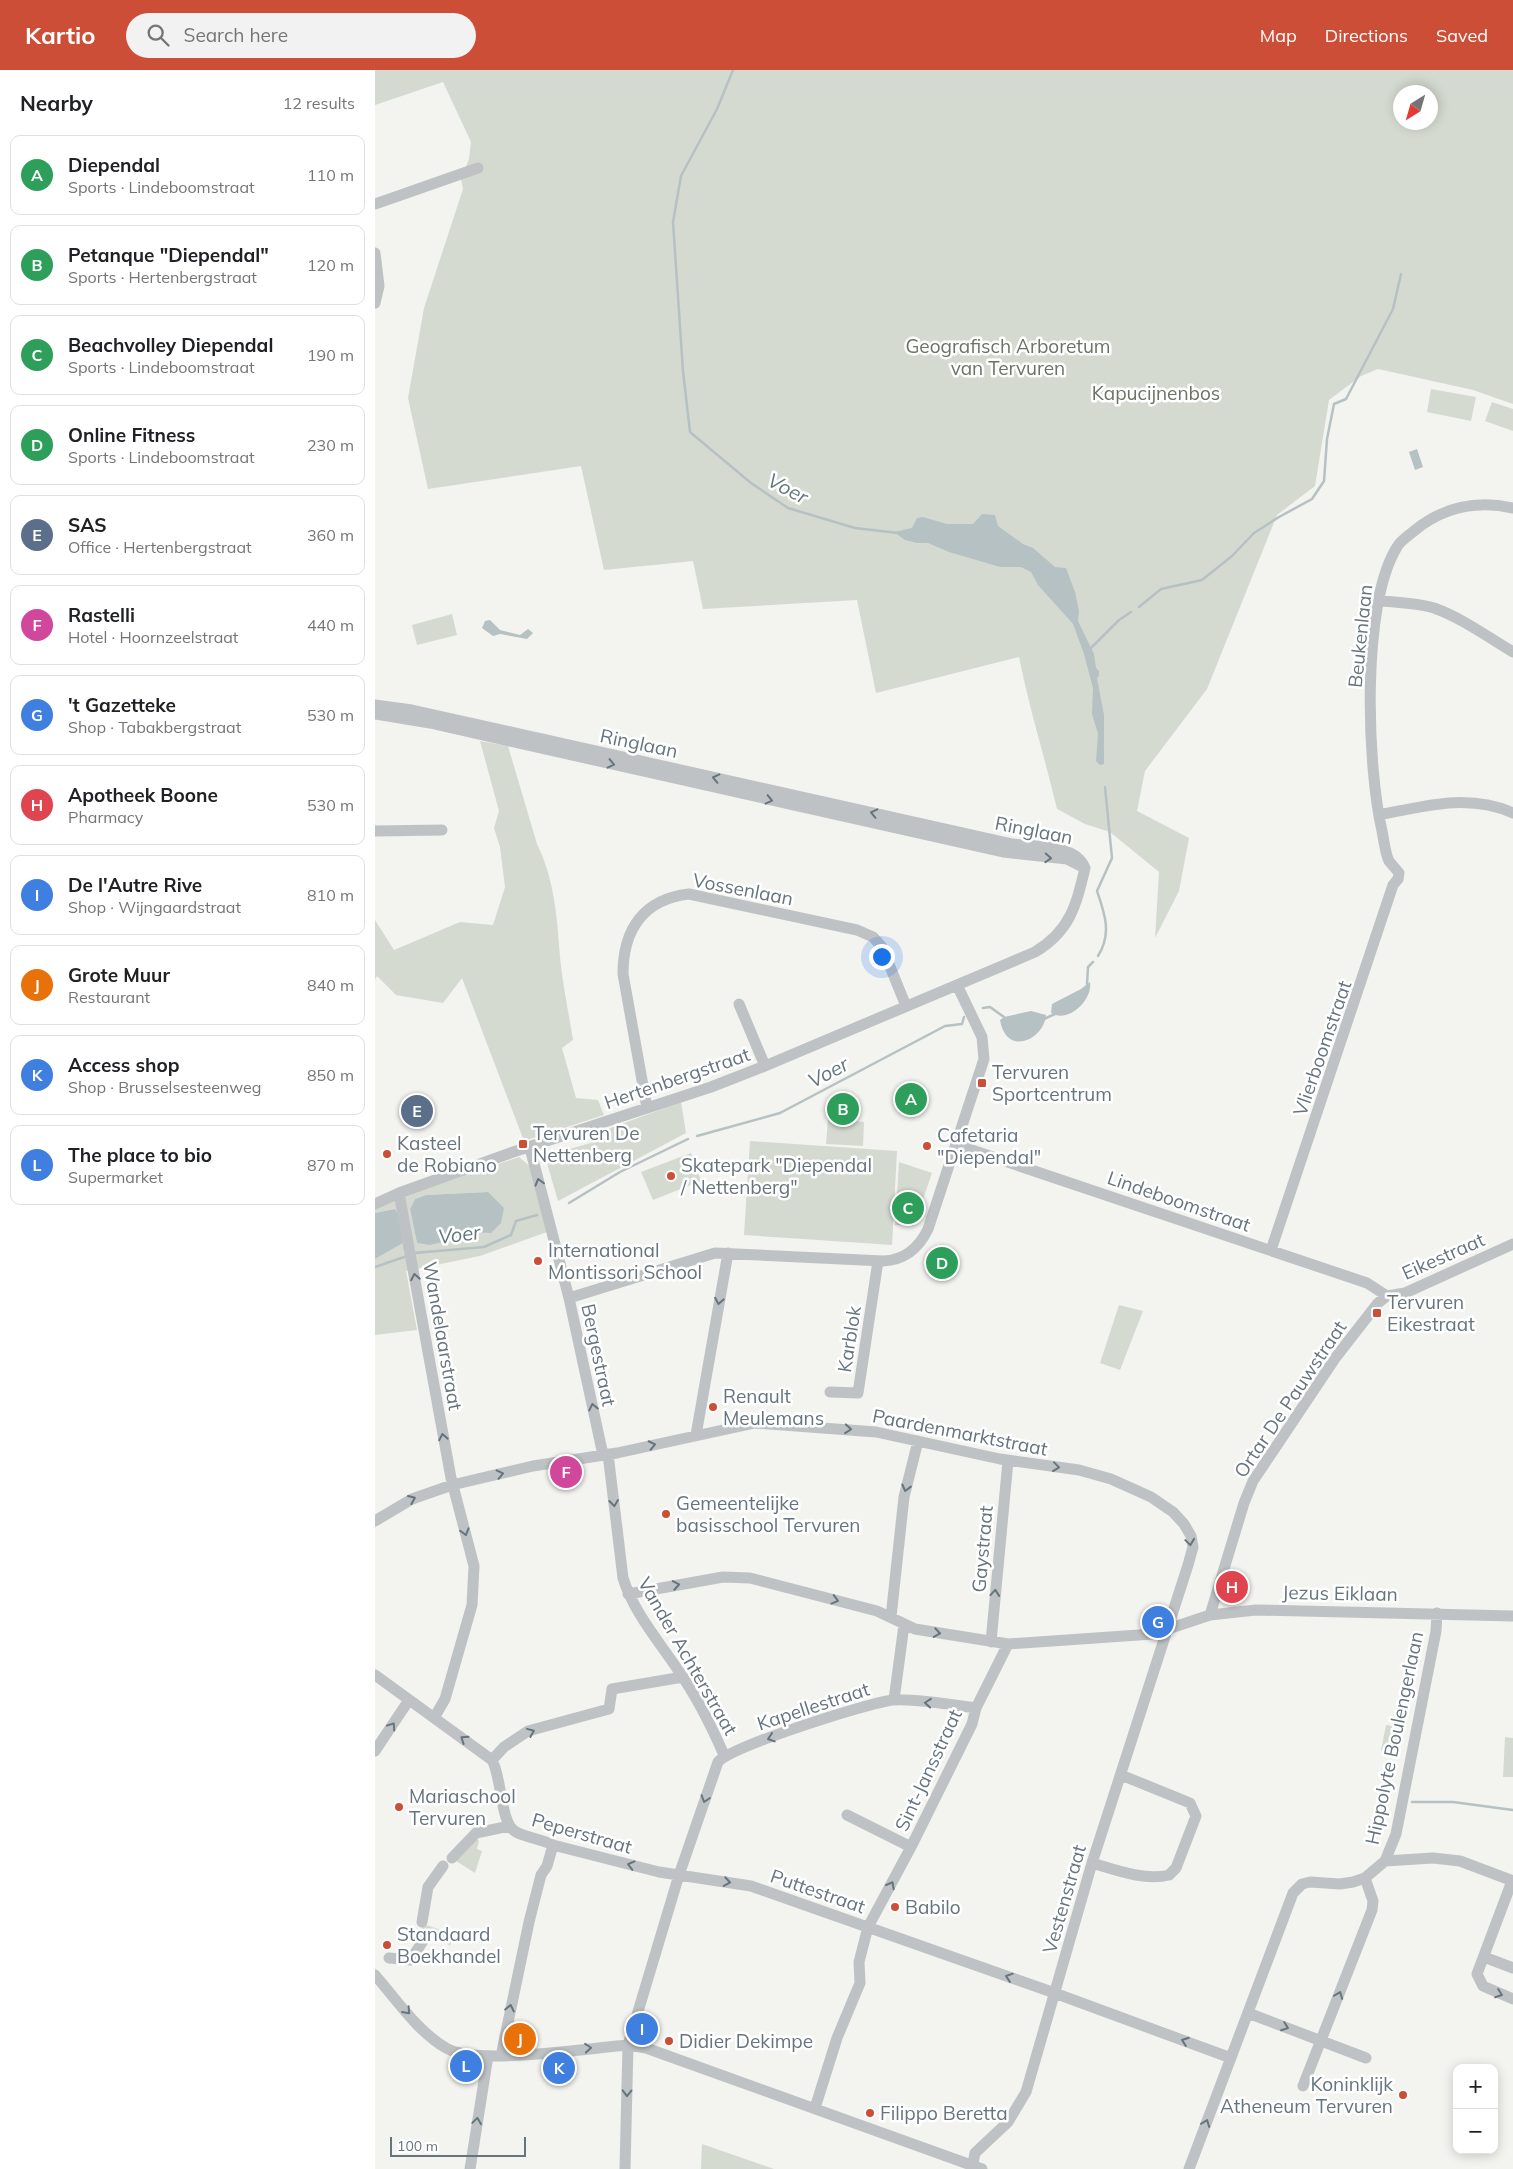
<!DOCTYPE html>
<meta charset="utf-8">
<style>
body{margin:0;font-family:Mulish,sans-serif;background:#f2f2f2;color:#202124}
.controls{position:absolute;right:15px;bottom:15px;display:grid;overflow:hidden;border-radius:10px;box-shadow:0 2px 12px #0003}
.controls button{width:45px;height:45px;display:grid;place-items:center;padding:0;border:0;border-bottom:1px solid #e0e0e0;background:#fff;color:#202124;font:25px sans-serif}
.compass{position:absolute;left:1018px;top:15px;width:45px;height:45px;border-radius:50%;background:#fff;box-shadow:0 2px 12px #0003;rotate:217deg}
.scale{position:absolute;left:15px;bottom:12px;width:136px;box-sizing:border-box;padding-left:5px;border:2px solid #66747d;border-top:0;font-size:14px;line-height:18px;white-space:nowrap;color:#66747d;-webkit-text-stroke:4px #fff;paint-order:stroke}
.you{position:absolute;left:506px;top:886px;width:18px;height:18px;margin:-12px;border:4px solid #fff;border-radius:50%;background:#1a73e8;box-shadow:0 0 0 8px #1a73e833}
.badge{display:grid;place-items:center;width:32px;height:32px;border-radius:50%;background:#cd4e36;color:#fff;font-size:16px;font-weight:700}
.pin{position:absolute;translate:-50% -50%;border:2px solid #fff;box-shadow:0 1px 5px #0006}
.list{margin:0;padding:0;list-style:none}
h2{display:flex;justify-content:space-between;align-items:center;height:65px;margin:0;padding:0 20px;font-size:21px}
h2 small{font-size:16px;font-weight:400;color:#757577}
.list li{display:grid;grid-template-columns:32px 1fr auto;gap:15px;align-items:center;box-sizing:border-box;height:80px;margin:0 10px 10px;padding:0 10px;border:1px solid #e0e0e0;border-radius:10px}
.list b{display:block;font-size:19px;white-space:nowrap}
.list p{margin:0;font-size:16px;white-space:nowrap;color:#757577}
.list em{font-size:16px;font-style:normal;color:#757577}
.icon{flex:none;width:28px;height:28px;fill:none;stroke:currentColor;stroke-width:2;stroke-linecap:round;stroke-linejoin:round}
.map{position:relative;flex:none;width:1138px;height:2099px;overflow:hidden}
header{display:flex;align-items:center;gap:30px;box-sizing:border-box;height:70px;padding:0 25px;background:#cd4e36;color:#fff}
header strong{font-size:24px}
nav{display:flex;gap:28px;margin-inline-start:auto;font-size:18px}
.search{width:350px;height:45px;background:#f2f2f2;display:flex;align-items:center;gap:12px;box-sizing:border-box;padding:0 18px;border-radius:28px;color:#757577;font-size:19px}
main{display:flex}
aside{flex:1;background:#fff}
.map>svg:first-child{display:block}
</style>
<header>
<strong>Kartio</strong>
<div class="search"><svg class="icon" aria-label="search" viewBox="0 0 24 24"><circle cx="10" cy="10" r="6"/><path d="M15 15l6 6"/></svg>Search here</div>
<nav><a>Map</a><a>Directions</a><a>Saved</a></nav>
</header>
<main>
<aside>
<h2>Nearby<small>12 results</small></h2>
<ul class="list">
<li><span class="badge" style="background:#2e9e5b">A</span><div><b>Diependal</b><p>Sports · Lindeboomstraat</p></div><em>110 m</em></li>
<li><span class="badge" style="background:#2e9e5b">B</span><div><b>Petanque &quot;Diependal&quot;</b><p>Sports · Hertenbergstraat</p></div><em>120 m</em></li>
<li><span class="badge" style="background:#2e9e5b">C</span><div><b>Beachvolley Diependal</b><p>Sports · Lindeboomstraat</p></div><em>190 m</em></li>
<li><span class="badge" style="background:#2e9e5b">D</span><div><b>Online Fitness</b><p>Sports · Lindeboomstraat</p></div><em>230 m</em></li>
<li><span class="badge" style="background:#5c6f8a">E</span><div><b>SAS</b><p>Office · Hertenbergstraat</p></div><em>360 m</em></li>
<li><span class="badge" style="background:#d1479c">F</span><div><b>Rastelli</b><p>Hotel · Hoornzeelstraat</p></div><em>440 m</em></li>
<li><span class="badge" style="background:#3f7fe0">G</span><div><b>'t Gazetteke</b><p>Shop · Tabakbergstraat</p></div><em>530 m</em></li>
<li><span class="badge" style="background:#e0444e">H</span><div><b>Apotheek Boone</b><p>Pharmacy</p></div><em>530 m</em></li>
<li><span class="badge" style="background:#3f7fe0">I</span><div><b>De l'Autre Rive</b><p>Shop · Wijngaardstraat</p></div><em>810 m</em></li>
<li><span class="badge" style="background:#e8710a">J</span><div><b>Grote Muur</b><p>Restaurant</p></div><em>840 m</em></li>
<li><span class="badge" style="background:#3f7fe0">K</span><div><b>Access shop</b><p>Shop · Brusselsesteenweg</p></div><em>850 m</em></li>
<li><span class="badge" style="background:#3f7fe0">L</span><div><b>The place to bio</b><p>Supermarket</p></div><em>870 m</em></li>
</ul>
</aside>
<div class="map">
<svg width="1138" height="2099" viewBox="0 0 1138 2099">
<rect width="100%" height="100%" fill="#f3f3f0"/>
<!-- green -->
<path fill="#d5dad1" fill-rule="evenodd" d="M0,0H1138V334L1098,320L1003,299L986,306L954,330L940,416L902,445L832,619L770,701L762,741L814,768L804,821L780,868L784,802L735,762L710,754L682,739C670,688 654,638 644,587L501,623L482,530L328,539L318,491L229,500L206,396L53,419L33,328L49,238L88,119L86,109L94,89L96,72L68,12L0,35ZM1026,22H1056V52H1026Z
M1056,319L1101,327L1096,351L1052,342Z
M1117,332L1138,339V361L1110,351Z
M77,544L82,565L42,575L37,555Z
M105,671L133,676L162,774C177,804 182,841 184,875C186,906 193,939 198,970L187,978L201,1028L223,1030L229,1045L149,1071L87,908L68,933L21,925L2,906L0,910V850L19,880L85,852L118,855L130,817L125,777L119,758L124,741Z
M461,1030L477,1032L475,1048L459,1047Z
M306,1032L311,1063L183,1131L170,1086L226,1070L225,1062Z
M453,1049L489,1052L488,1076L451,1074Z
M375,1071L522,1081L517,1175L369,1165Z
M316,1083L326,1111L278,1130L266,1102Z
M144,1087L157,1098L172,1162L105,1186L31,1201L42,1260L0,1265V1189L28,1173L23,1144L20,1139L0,1143V1135ZM113,1122L116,1163L84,1162L42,1173L35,1139L40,1129L51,1125Z
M524,1092L557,1103L539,1156L520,1155Z
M744,1235L768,1241L745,1300L725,1293Z
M1011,1655L1026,1657L1020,1682L1006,1680Z
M1130,1667L1138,1668V1707H1128Z
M102,1769L104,1771L102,1779L107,1781L100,1803L81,1791Z
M48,1854L78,1864L75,1876L60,1862L46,1860Z
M327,2074L399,2099H326Z"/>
<!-- water -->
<path fill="#b6c1c3" d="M1042,379L1048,397L1040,400L1034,382Z
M607,444L620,445L623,456L648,474L658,478L680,497L691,498L700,522L704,541L703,551L719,584L721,598L724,601V606L722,608L729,645V694L725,695L721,691L723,664L717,644L718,618L709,584L698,554L663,515L656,502L646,497H625L574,482L553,473H542L530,470L519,462L537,458L542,448L548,447L572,454H598Z
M115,550L125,560L145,565L153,559L158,563L152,569L125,564L118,566L107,558L110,551Z
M715,912C718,930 693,954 676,943L677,934L706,919Z
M656,941L671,945C669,970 631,987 625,950L629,947Z
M113,1122L129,1138L126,1153L116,1163L84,1162L72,1171L55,1175L42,1173L35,1139L40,1129L51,1125Z
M20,1139L23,1144L28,1173L0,1189V1143Z"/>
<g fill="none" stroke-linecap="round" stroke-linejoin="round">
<!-- stream -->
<path stroke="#b6c1c3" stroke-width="2.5" d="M358,0L342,39L306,106L298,152L308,301L315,362L376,413L413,438L480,458L523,463
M764,537L786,519L827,510L857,486L879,463L904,447L937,429L949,411L952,369L959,334L971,329L1018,239L1026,204
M714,580L744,550L756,542
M723,886C737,864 730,844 722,821L737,788L730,717
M712,914L713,897L718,892
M608,938L615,937L629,947
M669,949L680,944
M322,1066L405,1043L570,956L587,954L589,947
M194,1133L245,1102L313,1069
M39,1183L109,1177L136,1165L141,1151L162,1145
M0,1197L32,1186
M1037,1732H1078L1138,1740"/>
<!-- minor -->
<path stroke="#bfc2c4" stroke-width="11" d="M0,134L103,98
M0,183L4,216L0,233
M1004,531C1022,532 1041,533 1059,538C1087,548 1113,567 1138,582
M0,635L37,640L633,773C657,778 700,772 710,798
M0,644L55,653L628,782L692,789L708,797
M1004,745C1049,736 1094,723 1138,743
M0,761L67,760
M364,934L390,996
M272,1038L248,904C248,859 269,829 314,824L482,860L498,867L507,877L531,936
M582,1075L992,1213L1012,1226
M155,1078L194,1228L228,1385
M24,1123L76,1408L99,1496L97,1535L70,1629L59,1648
M0,1134L24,1123L138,1082L336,1017L390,996L660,882C695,861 701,836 710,798
M896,1180L1018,815L1023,809L1024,803C1021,799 1017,795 1014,791C1010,783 1009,770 1007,761C992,695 986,535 1022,477C1025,471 1033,466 1039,461C1068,437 1101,430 1138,438
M194,1228L340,1183L508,1191C530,1190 544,1178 553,1159L609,989L607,967L582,915
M455,1322L483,1323L503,1191
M321,1365L353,1183
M233,1384L248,1508C259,1543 283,1570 303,1600C322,1627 336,1655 349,1685
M0,1451L37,1429L77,1415L158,1396L242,1383L380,1353L501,1362L625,1389L704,1400L736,1409L776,1427L798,1442L809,1454L816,1466L818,1477L813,1495L717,1793L651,2022L633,2052L600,2083L597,2099
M253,1524L348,1507L375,1508L502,1541L540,1559L633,1574L778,1564L835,1545L881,1540L1138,1546
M835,1545L869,1433L878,1411L961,1287L1003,1233L1012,1226L1030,1223L1138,1174
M516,1547L529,1427L543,1371
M616,1572L633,1391
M0,1605L117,1690C127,1707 125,1754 141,1762C153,1768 166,1769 178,1775L284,1802L376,1816L674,1921L856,1988
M519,1630L529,1555
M0,1681L34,1630
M117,1690L129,1677L153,1661L234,1639L237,1619L308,1607
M472,1745L536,1777
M77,1788L101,1763L135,1756
M1010,1791L1058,1788L1085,1791L1138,1811
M717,1793C741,1800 769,1811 794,1805L801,1798L821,1746L815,1733L746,1705
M1137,1811L1102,1904L1108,1916L1138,1929
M47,1852L53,1817L68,1796
M1109,1887L1138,1898
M14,1888L36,1890L49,1869
M0,1905C21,1929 43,1962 71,1978C102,1996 214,1978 253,1975L271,1978L607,2099
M873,1943L991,1988
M126,1986L154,1852L166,1805L172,1796L178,1775
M928,2016L997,1840L998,1831L990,1808
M440,2038L462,1968L485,1913L484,1892L493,1857L536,1777L597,1654L601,1638L633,1574
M95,2099L113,1986
M250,2099L253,1975L304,1805L343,1692C358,1676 492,1633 518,1630C537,1628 580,1635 601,1638
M814,2099L918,1823L927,1814L935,1812L965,1814L978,1812L990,1808L1010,1791L1021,1764L1061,1561L1062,1543"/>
</g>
<!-- one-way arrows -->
<defs><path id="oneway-chevron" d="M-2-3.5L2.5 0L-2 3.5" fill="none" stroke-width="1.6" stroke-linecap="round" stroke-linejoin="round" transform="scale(1.25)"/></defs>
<g stroke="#66747d">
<use href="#oneway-chevron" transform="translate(236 694) rotate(13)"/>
<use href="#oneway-chevron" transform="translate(341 708) rotate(-167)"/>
<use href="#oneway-chevron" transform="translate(394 730) rotate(13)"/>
<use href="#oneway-chevron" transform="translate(499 743) rotate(-167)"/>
<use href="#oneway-chevron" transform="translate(673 788) rotate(3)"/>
<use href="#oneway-chevron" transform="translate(164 1112) rotate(-105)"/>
<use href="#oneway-chevron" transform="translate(40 1207) rotate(-100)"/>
<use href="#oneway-chevron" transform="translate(344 1231) rotate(100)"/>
<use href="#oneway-chevron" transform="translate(218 1337) rotate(-102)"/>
<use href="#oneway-chevron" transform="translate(473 1359) rotate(5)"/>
<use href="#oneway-chevron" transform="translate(68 1367) rotate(-100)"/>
<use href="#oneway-chevron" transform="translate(277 1375) rotate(-12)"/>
<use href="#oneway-chevron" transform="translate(681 1397) rotate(7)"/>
<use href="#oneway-chevron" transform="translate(125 1404) rotate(-13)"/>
<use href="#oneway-chevron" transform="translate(531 1418) rotate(104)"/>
<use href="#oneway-chevron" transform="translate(37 1429) rotate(-23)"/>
<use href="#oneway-chevron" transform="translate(239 1433) rotate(83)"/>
<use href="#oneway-chevron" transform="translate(90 1462) rotate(74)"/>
<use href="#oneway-chevron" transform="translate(815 1472) rotate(82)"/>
<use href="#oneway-chevron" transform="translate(301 1515) rotate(-10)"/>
<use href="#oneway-chevron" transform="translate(620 1523) rotate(-85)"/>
<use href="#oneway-chevron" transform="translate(460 1530) rotate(15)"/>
<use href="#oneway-chevron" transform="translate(562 1563) rotate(9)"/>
<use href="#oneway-chevron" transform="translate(553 1633) rotate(-175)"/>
<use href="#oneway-chevron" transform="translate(17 1656) rotate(-56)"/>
<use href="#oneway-chevron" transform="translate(156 1662) rotate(-22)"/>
<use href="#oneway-chevron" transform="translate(396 1668) rotate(162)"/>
<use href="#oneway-chevron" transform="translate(89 1669) rotate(-146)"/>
<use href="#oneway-chevron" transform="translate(330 1729) rotate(108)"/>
<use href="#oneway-chevron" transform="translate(256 1795) rotate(-166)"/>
<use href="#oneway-chevron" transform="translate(352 1812) rotate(9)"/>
<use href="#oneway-chevron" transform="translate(516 1815) rotate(-62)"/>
<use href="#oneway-chevron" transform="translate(634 1907) rotate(-161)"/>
<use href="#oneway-chevron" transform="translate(1124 1924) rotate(20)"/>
<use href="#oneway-chevron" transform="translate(964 1925) rotate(-69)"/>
<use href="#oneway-chevron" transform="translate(135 1938) rotate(-78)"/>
<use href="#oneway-chevron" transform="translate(32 1941) rotate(48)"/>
<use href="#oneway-chevron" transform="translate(910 1957) rotate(21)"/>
<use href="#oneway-chevron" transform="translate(810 1971) rotate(-160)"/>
<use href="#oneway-chevron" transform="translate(213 1978) rotate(-5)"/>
<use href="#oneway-chevron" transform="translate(252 2023) rotate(91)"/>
<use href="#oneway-chevron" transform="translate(102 2051) rotate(-82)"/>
<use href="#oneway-chevron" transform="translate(831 2053) rotate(-69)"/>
</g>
<!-- markers -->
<g fill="#cd4e36" stroke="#fff" stroke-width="2">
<rect x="602" y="1008" width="10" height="10" rx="2.5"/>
<rect x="143" y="1069" width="10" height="10" rx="2.5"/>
<circle cx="552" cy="1076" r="5"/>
<circle cx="12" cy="1084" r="5"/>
<circle cx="296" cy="1106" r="5"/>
<circle cx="163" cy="1191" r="5"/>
<rect x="997" y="1238" width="10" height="10" rx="2.5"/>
<circle cx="338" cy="1337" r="5"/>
<circle cx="291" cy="1444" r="5"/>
<circle cx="24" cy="1737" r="5"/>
<circle cx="520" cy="1837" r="5"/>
<circle cx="12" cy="1875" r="5"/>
<circle cx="294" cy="1971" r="5"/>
<circle cx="1028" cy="2025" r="5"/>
<circle cx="495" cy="2043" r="5"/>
</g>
<g text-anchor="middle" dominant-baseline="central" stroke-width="5" stroke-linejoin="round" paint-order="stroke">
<!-- park labels -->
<g font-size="19" fill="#687564" stroke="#fff">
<text x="633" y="276">Geografisch Arboretum<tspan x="633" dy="22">van Tervuren</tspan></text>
<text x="781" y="323">Kapucijnenbos</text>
</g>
<!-- street labels -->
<g font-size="19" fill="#66747d" stroke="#fff">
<text transform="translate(985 566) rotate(-84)">Beukenlaan</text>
<text transform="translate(264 673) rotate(12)">Ringlaan</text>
<text transform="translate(659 760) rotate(11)">Ringlaan</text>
<text transform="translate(368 819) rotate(11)">Vossenlaan</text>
<text transform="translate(947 978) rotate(-71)">Vlierboomstraat</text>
<text transform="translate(302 1008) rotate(-19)">Hertenbergstraat</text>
<text transform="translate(804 1131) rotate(19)">Lindeboomstraat</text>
<text transform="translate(1068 1186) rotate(-24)">Eikestraat</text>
<text transform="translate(68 1266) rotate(80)">Wandelaarstraat</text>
<text transform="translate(474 1269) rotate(-81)">Karblok</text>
<text transform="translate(224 1285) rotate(78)">Bergestraat</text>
<text transform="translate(915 1329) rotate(-56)">Ortar De Pauwstraat</text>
<text transform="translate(585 1362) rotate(11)">Paardenmarktstraat</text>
<text transform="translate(607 1479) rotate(-85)">Gaystraat</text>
<text transform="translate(965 1523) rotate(1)">Jezus Eiklaan</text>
<text transform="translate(313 1586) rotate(60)">Vander Achterstraat</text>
<text transform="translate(438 1636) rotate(-18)">Kapellestraat</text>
<text transform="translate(1019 1668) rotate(-78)">Hippolyte Boulengerlaan</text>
<text transform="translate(553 1700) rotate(-65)">Sint-Jansstraat</text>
<text transform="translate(207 1763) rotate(16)">Peperstraat</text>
<text transform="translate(443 1821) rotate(19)">Puttestraat</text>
<text transform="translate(689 1829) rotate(-74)">Vestenstraat</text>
</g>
<!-- poi labels -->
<g font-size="19" fill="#66747d" stroke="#fff" text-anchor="start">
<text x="617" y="1002">Tervuren<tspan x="617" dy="22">Sportcentrum</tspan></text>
<text x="158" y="1063">Tervuren De<tspan x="158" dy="22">Nettenberg</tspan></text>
<text x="562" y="1065">Cafetaria<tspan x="562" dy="22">"Diependal"</tspan></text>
<text x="22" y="1073">Kasteel<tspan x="22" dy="22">de Robiano</tspan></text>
<text x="306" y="1095">Skatepark "Diependal<tspan x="306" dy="22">/ Nettenberg"</tspan></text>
<text x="173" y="1180">International<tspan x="173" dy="22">Montissori School</tspan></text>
<text x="1012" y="1232">Tervuren<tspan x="1012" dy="22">Eikestraat</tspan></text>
<text x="348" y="1326">Renault<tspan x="348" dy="22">Meulemans</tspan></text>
<text x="301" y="1433">Gemeentelijke<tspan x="301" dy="22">basisschool Tervuren</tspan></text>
<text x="34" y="1726">Mariaschool<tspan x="34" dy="22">Tervuren</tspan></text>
<text x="530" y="1837">Babilo</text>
<text x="22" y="1864">Standaard<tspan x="22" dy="22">Boekhandel</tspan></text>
<text x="304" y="1971">Didier Dekimpe</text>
<text x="1018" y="2014" text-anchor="end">Koninklijk<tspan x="1018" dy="22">Atheneum Tervuren</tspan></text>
<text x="505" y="2043">Filippo Beretta</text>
</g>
<!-- water labels -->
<g font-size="20" font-style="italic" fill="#62767b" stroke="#fff">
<text transform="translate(413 418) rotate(28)">Voer</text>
<text transform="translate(453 1002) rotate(-28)">Voer</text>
<text transform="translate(84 1164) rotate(-7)">Voer</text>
</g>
</g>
</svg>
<div class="controls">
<button>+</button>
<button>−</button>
</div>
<svg class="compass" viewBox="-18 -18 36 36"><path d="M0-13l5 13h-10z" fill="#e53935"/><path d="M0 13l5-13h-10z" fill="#757577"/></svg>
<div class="scale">100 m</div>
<div class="you"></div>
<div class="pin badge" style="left:536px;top:1029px;background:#2e9e5b">A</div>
<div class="pin badge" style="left:468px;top:1039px;background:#2e9e5b">B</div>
<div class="pin badge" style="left:533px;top:1138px;background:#2e9e5b">C</div>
<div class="pin badge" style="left:567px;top:1193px;background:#2e9e5b">D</div>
<div class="pin badge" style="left:42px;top:1041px;background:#5c6f8a">E</div>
<div class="pin badge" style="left:191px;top:1402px;background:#d1479c">F</div>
<div class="pin badge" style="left:783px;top:1552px;background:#3f7fe0">G</div>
<div class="pin badge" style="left:857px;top:1517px;background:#e0444e">H</div>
<div class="pin badge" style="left:267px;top:1959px;background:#3f7fe0">I</div>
<div class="pin badge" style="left:145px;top:1969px;background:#e8710a">J</div>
<div class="pin badge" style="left:184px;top:1998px;background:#3f7fe0">K</div>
<div class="pin badge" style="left:91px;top:1996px;background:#3f7fe0">L</div>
</div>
</main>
